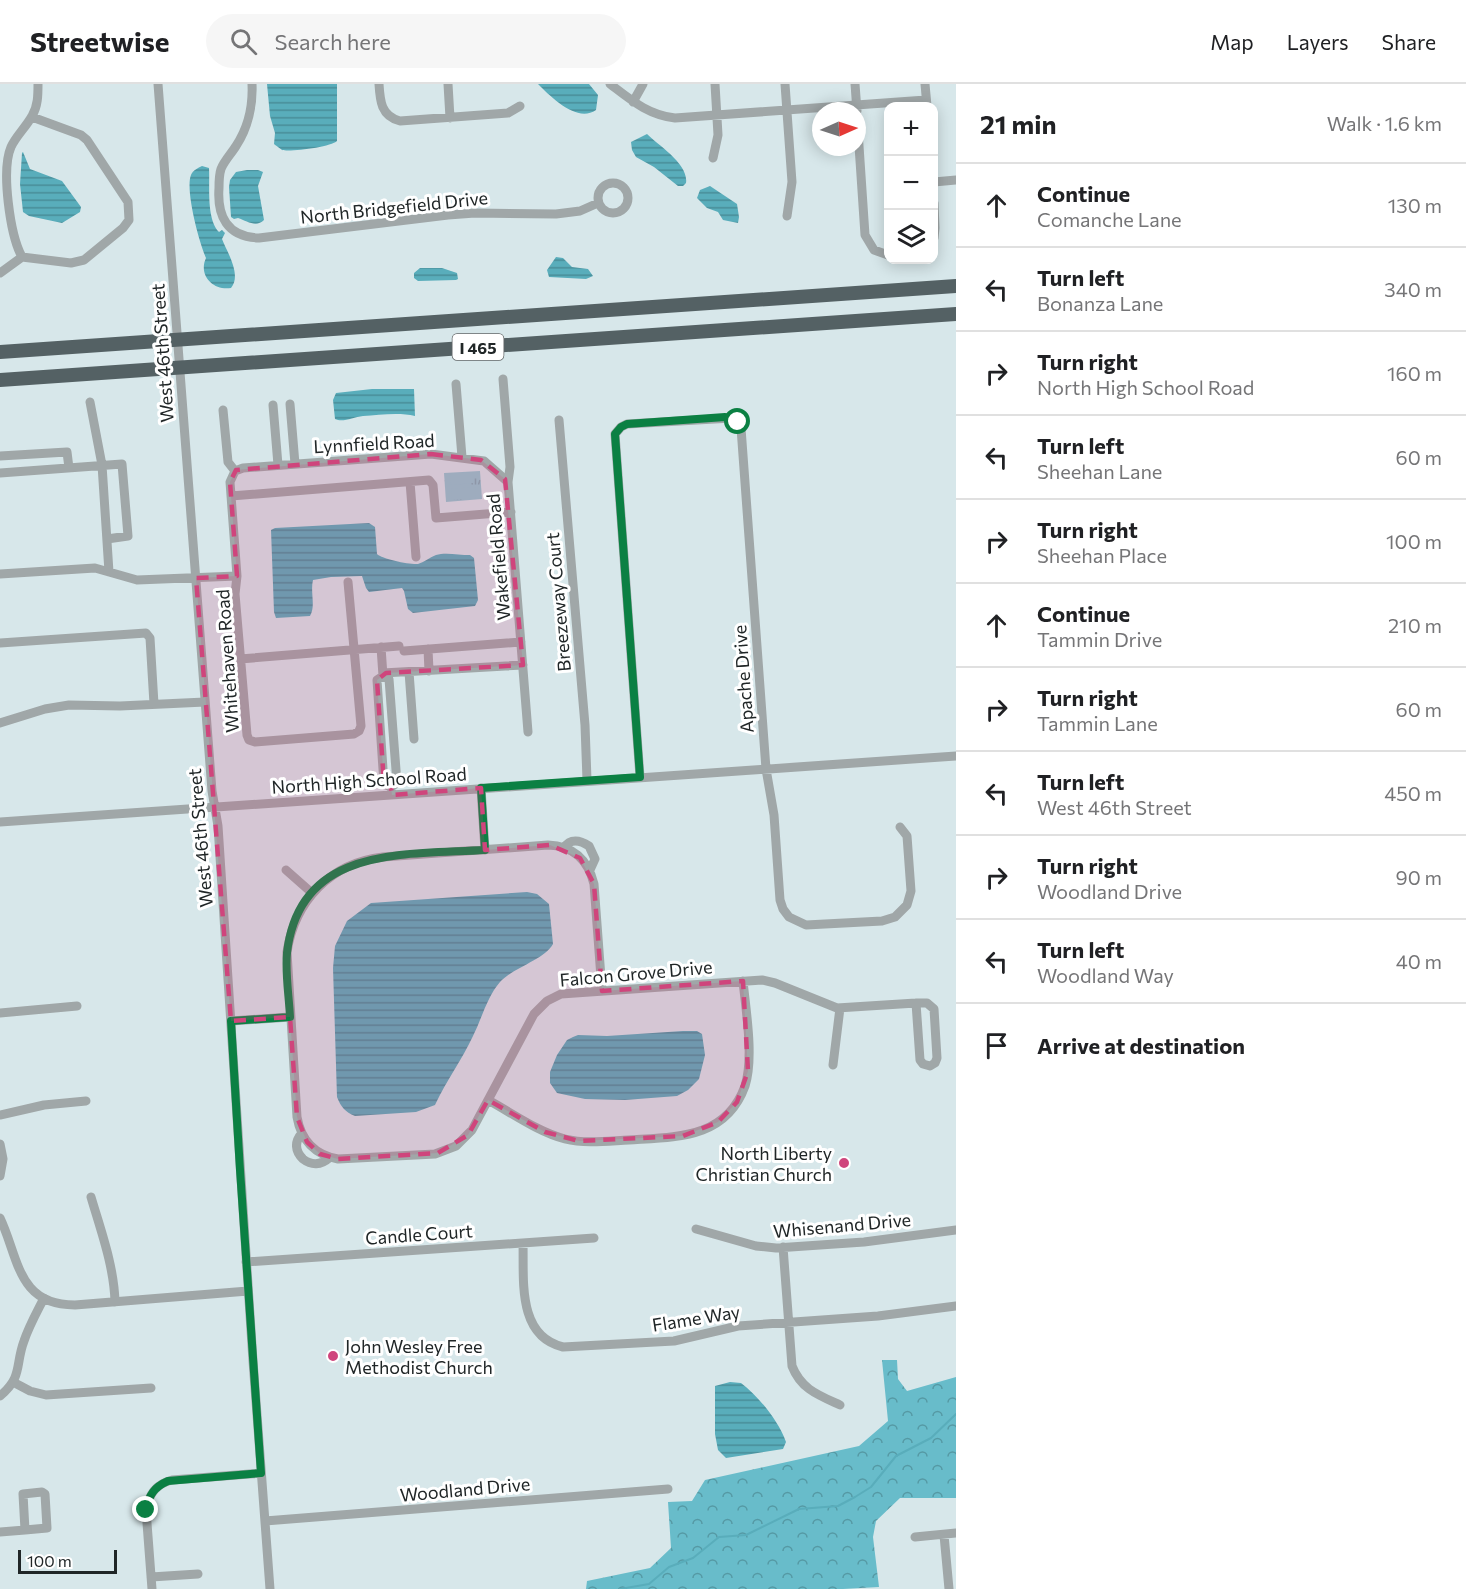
<!DOCTYPE html>
<meta charset="utf-8">
<style>
body{margin:0;font-family:Commissioner,sans-serif;background:#f6f6f6;color:#202124}
.controls{position:absolute;right:18px;top:18px;display:grid;overflow:hidden;border-radius:12px;box-shadow:0 3px 15px #0003}
.controls button{width:54px;height:54px;display:grid;place-items:center;padding:0;border:0;border-bottom:2px solid #e0e0e0;background:#fff;color:#202124;font:30px sans-serif}
.compass{position:absolute;left:812px;top:18px;width:54px;height:54px;border-radius:50%;background:#fff;box-shadow:0 3px 15px #0003;rotate:87deg}
.scale{position:absolute;left:18px;bottom:15px;width:99px;box-sizing:border-box;padding-left:6px;border:3px solid #202627;border-top:0;font-size:16px;line-height:21px;white-space:nowrap;color:#202627;-webkit-text-stroke:4px #fff;paint-order:stroke}
.stop{position:absolute;width:18px;height:18px;margin:-14px;border:4px solid #0b8043;border-radius:50%;background:#fff}
.stop.end{background:#0b8043;border-color:#fff;box-shadow:0 2px 6px #0008}
.list{margin:0;padding:0;list-style:none}
h2{display:flex;justify-content:space-between;align-items:center;height:78px;margin:0;padding:0 24px;font-size:26px}
h2 small{font-size:20px;font-weight:400;color:#757577}
.list li{display:grid;grid-template-columns:39px 1fr auto;gap:18px;align-items:center;box-sizing:border-box;height:84px;padding:0 24px;border-top:2px solid #e0e0e0}
.list b{display:block;font-size:22px;white-space:nowrap}
.list p{margin:0;font-size:20px;white-space:nowrap;color:#757577}
.list em{font-size:20px;font-style:normal;color:#757577}
.icon{flex:none;width:33px;height:33px;fill:none;stroke:currentColor;stroke-width:2;stroke-linecap:round;stroke-linejoin:round}
.map{position:relative;flex:none;width:956px;height:1505px;overflow:hidden}
header{display:flex;align-items:center;gap:36px;box-sizing:border-box;height:84px;padding:0 30px;background:#fff;border-bottom:2px solid #e0e0e0}
header strong{font-size:28px}
nav{display:flex;gap:33px;margin-inline-start:auto;font-size:21px}
.search{width:420px;height:54px;background:#f6f6f6;display:flex;align-items:center;gap:15px;box-sizing:border-box;padding:0 21px;border-radius:33px;color:#757577;font-size:22px}
main{display:flex}
aside{flex:1;background:#fff}
.map>svg:first-child{display:block}
</style>
<header>
<strong>Streetwise</strong>
<div class="search"><svg class="icon" aria-label="search" viewBox="0 0 24 24"><circle cx="10" cy="10" r="6"/><path d="M15 15l6 6"/></svg>Search here</div>
<nav><a>Map</a><a>Layers</a><a>Share</a></nav>
</header>
<main>
<div class="map">
<svg width="956" height="1505" viewBox="0 0 956 1505">
<defs>
<pattern id="grass-tufts" width="24" height="20" patternUnits="userSpaceOnUse" patternTransform="scale(1.5)"><rect width="24" height="20" fill="#93c6cf"/><path d="M3 7l-1-3M5 7V3M7 7l1-3M15 17l-1-3M17 17v-4M19 17l1-3" fill="none" stroke="#7eaab2"/></pattern>
<pattern id="forest-crowns" width="20" height="18" patternUnits="userSpaceOnUse" patternTransform="scale(1.5)"><rect width="20" height="18" fill="#68bcca"/><path d="M2 6a3 3 0 1 1 6 0M12 15a3 3 0 1 1 6 0" fill="none" stroke="#5599a4"/></pattern>
<pattern id="water-rules" width="6" height="5" patternUnits="userSpaceOnUse" patternTransform="scale(1.5)"><rect width="6" height="5" fill="#59adbb"/><path d="M0 2.5h6" fill="none" stroke="#498d98"/></pattern>
</defs>
<rect width="100%" height="100%" fill="#d7e7ea"/>
<!-- grass -->
<path fill="url(#grass-tufts)" d="M480,387L482,415L446,418L444,389Z"/>
<!-- forest -->
<path fill="url(#forest-crowns)" d="M882,1276H897L898,1295L907,1307L956,1293V1414H900L876,1437L873,1453L879,1503L843,1505H586L587,1497L650,1484L671,1464L668,1418L692,1417L705,1396L859,1362L888,1337Z"/>
<!-- pitch -->
<path fill="#93c6cf" d="M474,388V399L451,401L450,390Z
M475,403L476,414L452,416L451,405Z"/>
<!-- water -->
<path fill="url(#water-rules)" d="M267,0H337V57C331,63 291,68 282,66C281,65 275,61 274,60L275,49L270,32Z
M538,0H589L598,11L596,26C577,39 552,14 538,0Z
M647,50C658,61 689,80 686,99L683,102H678L654,83L636,73L632,66L631,58Z
M23,68L30,85L62,97L81,123L80,128L62,139L29,132L23,128L20,100L22,69Z
M202,82L209,84C210,101 206,135 219,148L222,146L225,149L222,155C227,168 242,191 231,204C213,207 198,191 206,174C199,158 185,106 191,91C193,86 198,84 202,82Z
M247,86H258L263,88L258,102L264,136C256,144 247,137 238,134L234,135L231,133L229,103L230,96L236,88Z
M710,102L737,120L739,133L738,139L723,136L718,128L707,124L697,114L700,106Z
M556,173L563,174L572,183L588,185L593,192L586,195L549,193L547,186Z
M420,184H442L457,189L458,195L456,196L418,197L414,194V189Z
M372,305H414L415,332C399,328 379,331 363,332C353,333 343,339 335,335L333,316L336,309Z
M369,439L375,443L377,470C382,475 411,481 418,480C425,478 430,473 436,471C445,468 459,471 470,471L474,474L478,516L475,522L413,529L408,525L404,507L402,504L369,508L366,504L362,492L331,493L313,496C310,508 316,522 310,532L276,534L274,528L271,446L275,444Z
M527,808L537,810L549,820L553,860C544,876 514,883 500,898C487,913 482,934 473,952C462,976 446,997 435,1021L416,1028L355,1032C345,1028 341,1023 337,1013L333,884L335,862L347,837L371,819Z
M683,947H697L702,950L705,971L699,995L688,1006L677,1012L625,1016L585,1015L557,1009L550,999V988L557,971L567,956L573,953L578,951L607,952Z
M730,1298L741,1299C759,1313 778,1336 786,1358L783,1365L726,1374L718,1366L715,1350V1302Z"/>
<g fill="none" stroke-linecap="round" stroke-linejoin="round">
<!-- stream -->
<path stroke="#59adbb" stroke-width="2" d="M620,1505L649,1500L669,1483L693,1474L719,1453L746,1451L799,1425L838,1422L855,1413L871,1403L896,1372L931,1354L956,1330"/>
<!-- minor -->
<path stroke="#a0a7a8" stroke-width="9" d="M158,0L212,707L218,742L253,1277L270,1505
M252,0C253,21 248,44 236,62C231,70 224,77 221,85C219,91 219,98 219,104C217,132 227,153 259,154L448,131L475,129L556,130L580,127L598,119
M379,0C380,17 381,32 400,37L508,29L520,22
M448,0L450,34
M610,0C631,16 648,31 675,34L926,16
M785,0L792,98L787,132
M855,0L857,27
M925,0L927,22
M633,18L643,0
M857,32L865,151L874,166L888,171
M713,74L718,51L715,0
M934,98L956,96
M598 114a15 15 0 1 1 30 0a15 15 0 1 1-30 0Z
M934,119L935,144L934,154
M22,173L71,179L84,176L123,144L129,136L128,118L87,56L81,51L32,33
M22,173C10,151 1,86 11,63C16,52 26,43 32,32C38,22 38,11 38,0
M0,189L22,173
M503,295L510,383L508,398L528,648
M456,300L462,373
M90,318L102,381L109,488
M290,320L295,380
M273,321L278,381
M223,326L228,378L235,387
M559,336L585,641L587,696
M0,372L67,368L69,384
M235,387L230,398L237,492L235,510L247,651L249,656L255,658L354,650L359,647L361,642L348,498
M235,387L243,384L431,370L484,377L508,398
M0,389L122,380L128,452L107,455
M410,398L416,473
M231,412L429,396L433,401L436,434L511,428
M0,490L95,484L137,496L237,492
M0,559L146,549L150,554L154,620
M381,563L383,592L377,596L384,700L391,703
M428,565L429,587
M404,567L521,558
M240,575L399,562
M409,588L414,655
M383,589L523,581
M383,592L389,595L397,699L391,703L392,709
M0,639L45,625L69,621L120,622L205,618
M640,693L615,350L621,343L627,340L732,334L738,338L741,344L766,685L774,731L780,816L783,825L789,833L806,841L882,837L895,833L907,821L911,807L907,752L900,743
M481,704L485,766
M0,738L956,672
M564,764C570,754 580,756 589,762L595,775L590,786
M286,786L312,809
M602,907L594,800C588,776 574,762 548,761L383,773C331,779 295,816 287,868L297,1033C301,1056 315,1071 338,1075L435,1070L456,1062L472,1046L534,930L547,917L561,910L762,896L775,899L837,924L916,919
M916,919H927L934,925L937,974L935,979L930,982L923,980L920,976Z
M0,929L77,922
M231,937L290,933
M833,981L840,924
M488,1016C512,1029 538,1048 565,1055C586,1060 608,1057 629,1056C676,1053 726,1055 745,1002C754,974 746,927 743,897
M0,1031L44,1021L86,1017
M302,1049C294,1058 295,1067 303,1075C312,1082 321,1081 329,1074
M0,1060L3,1075L0,1092
M91,1113C101,1147 114,1182 115,1218
M0,1134C19,1174 17,1221 75,1221L248,1207
M696,1145L756,1162L776,1164L864,1158L956,1146
M523,1159C524,1196 517,1252 563,1263L674,1257L738,1242L878,1232L956,1222
M783,1163L792,1282C801,1305 818,1311 840,1321
M246,1178L594,1154
M13,1298L30,1307L46,1311L151,1304
M0,1312C23,1293 15,1281 24,1257C29,1242 37,1228 44,1214
M42,1408L45,1410L47,1444L25,1446L23,1410Z
M265,1437L668,1405
M0,1448L25,1446
M944,1451L949,1505
M915,1453L956,1449
M151,1493L198,1490
M152,1505L146,1426C149,1410 156,1400 172,1396L261,1389"/>
<!-- highway -->
<path stroke="#546164" stroke-width="14" d="M0,268L956,202
M0,296L956,230"/>
</g>
<g fill="none" stroke-linecap="round" stroke-linejoin="round">
<!-- route -->
<path stroke="#0b8043" stroke-width="8" d="M146,1426C149,1411 154,1403 168,1397L261,1389L240,1086L231,937L290,933C289,912 285,889 287,869C299,761 405,771 485,766L481,704L640,693L615,350L621,343L627,340L725,333L738,338"/>
</g>
<!-- marked area -->
<path fill="#cf457c" fill-opacity="0.2" stroke="#cf457c" stroke-width="4.5" stroke-dasharray="12 8" stroke-linejoin="round" d="M431,370L481,376L505,395L523,581L386,589L377,596L384,700L391,703L392,711L481,704L485,766L550,761L580,774L594,800L602,907L743,897L748,987L737,1018L718,1038L683,1052L579,1057L545,1048L488,1016L468,1051L438,1069L338,1075L320,1070L307,1058L297,1033L290,933L231,937L196,494L237,492L230,398L236,386Z"/>
<!-- markers -->
<g fill="#cf457c" stroke="#fff" stroke-width="2">
<circle cx="844" cy="1079" r="6"/>
<circle cx="333" cy="1272" r="6"/>
</g>
<g text-anchor="middle" dominant-baseline="central" stroke-width="6" stroke-linejoin="round" paint-order="stroke">
<!-- shield labels -->
<rect fill="#fff" stroke="#636768" stroke-width="1.5" x="452.5" y="250" width="51" height="26" rx="4.5"/>
<g font-size="16" font-weight="bold" fill="#202627">
<text x="478" y="263">I 465</text>
</g>
<!-- street labels -->
<g font-size="18" fill="#202627" stroke="#fff">
<text transform="translate(394 123) rotate(-6)">North Bridgefield Drive</text>
<text transform="translate(162 269) rotate(-94)">West 46th Street</text>
<text transform="translate(374 359) rotate(-3)">Lynnfield Road</text>
<text transform="translate(498 473) rotate(-95)">Wakefield Road</text>
<text transform="translate(558 518) rotate(-95)">Breezeway Court</text>
<text transform="translate(227 577) rotate(-94)">Whitehaven Road</text>
<text transform="translate(743 595) rotate(-94)">Apache Drive</text>
<text transform="translate(369 696) rotate(-4)">North High School Road</text>
<text transform="translate(200 754) rotate(-95)">West 46th Street</text>
<text transform="translate(636 889) rotate(-5)">Falcon Grove Drive</text>
<text transform="translate(842 1141) rotate(-5)">Whisenand Drive</text>
<text transform="translate(419 1150) rotate(-4)">Candle Court</text>
<text transform="translate(696 1234) rotate(-9)">Flame Way</text>
<text transform="translate(465 1405) rotate(-5)">Woodland Drive</text>
</g>
<!-- poi labels -->
<g font-size="18" fill="#202627" stroke="#fff" text-anchor="end">
<text x="832" y="1069">North Liberty<tspan x="832" dy="21">Christian Church</tspan></text>
<text x="345" y="1262" text-anchor="start">John Wesley Free<tspan x="345" dy="21">Methodist Church</tspan></text>
</g>
</g>
</svg>
<div class="controls">
<button>+</button>
<button>−</button>
<button><svg class="icon" aria-label="layers" viewBox="0 0 24 24"><path d="M12 4l9 5-9 5-9-5zM3 14l9 5 9-5"/></svg></button>
</div>
<svg class="compass" viewBox="-18 -18 36 36"><path d="M0-13l5 13h-10z" fill="#e53935"/><path d="M0 13l5-13h-10z" fill="#757577"/></svg>
<div class="scale">100 m</div>
<div class="stop" style="left:738px;top:338px"></div>
<div class="stop end" style="left:146px;top:1426px"></div>
</div>
<aside>
<h2>21 min<small>Walk · 1.6 km</small></h2>
<ul class="list">
<li><svg class="icon" aria-label="ahead" viewBox="0 0 24 24"><path d="M12 20V5M6 11l6-6 6 6"/></svg><div><b>Continue</b><p>Comanche Lane</p></div><em>130 m</em></li>
<li><svg class="icon" aria-label="left" viewBox="0 0 24 24"><path d="M17 20v-9H6M10 6l-5 5 5 5"/></svg><div><b>Turn left</b><p>Bonanza Lane</p></div><em>340 m</em></li>
<li><svg class="icon" aria-label="right" viewBox="0 0 24 24"><path d="M7 20v-9h11M14 6l5 5-5 5"/></svg><div><b>Turn right</b><p>North High School Road</p></div><em>160 m</em></li>
<li><svg class="icon" aria-label="left" viewBox="0 0 24 24"><path d="M17 20v-9H6M10 6l-5 5 5 5"/></svg><div><b>Turn left</b><p>Sheehan Lane</p></div><em>60 m</em></li>
<li><svg class="icon" aria-label="right" viewBox="0 0 24 24"><path d="M7 20v-9h11M14 6l5 5-5 5"/></svg><div><b>Turn right</b><p>Sheehan Place</p></div><em>100 m</em></li>
<li><svg class="icon" aria-label="ahead" viewBox="0 0 24 24"><path d="M12 20V5M6 11l6-6 6 6"/></svg><div><b>Continue</b><p>Tammin Drive</p></div><em>210 m</em></li>
<li><svg class="icon" aria-label="right" viewBox="0 0 24 24"><path d="M7 20v-9h11M14 6l5 5-5 5"/></svg><div><b>Turn right</b><p>Tammin Lane</p></div><em>60 m</em></li>
<li><svg class="icon" aria-label="left" viewBox="0 0 24 24"><path d="M17 20v-9H6M10 6l-5 5 5 5"/></svg><div><b>Turn left</b><p>West 46th Street</p></div><em>450 m</em></li>
<li><svg class="icon" aria-label="right" viewBox="0 0 24 24"><path d="M7 20v-9h11M14 6l5 5-5 5"/></svg><div><b>Turn right</b><p>Woodland Drive</p></div><em>90 m</em></li>
<li><svg class="icon" aria-label="left" viewBox="0 0 24 24"><path d="M17 20v-9H6M10 6l-5 5 5 5"/></svg><div><b>Turn left</b><p>Woodland Way</p></div><em>40 m</em></li>
<li><svg class="icon" aria-label="arrive" viewBox="0 0 24 24"><path d="M6 21V4h12l-3 4 3 4H6"/></svg><div><b>Arrive at destination</b></div></li>
</ul>
</aside>
</main>
